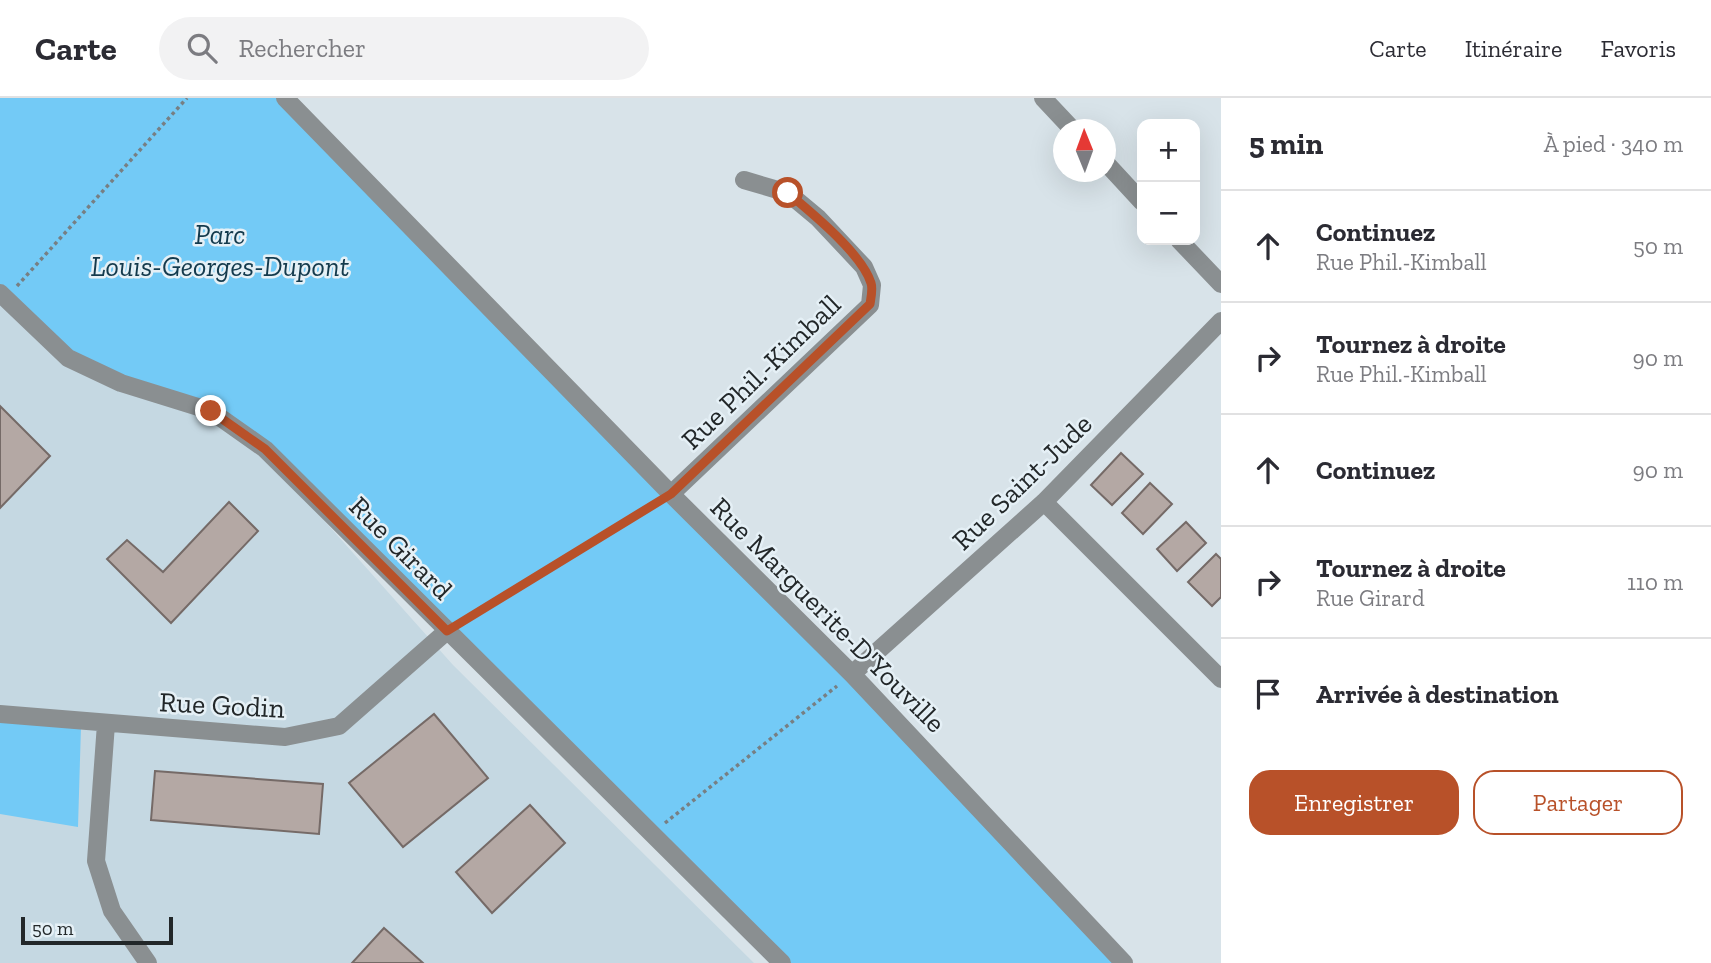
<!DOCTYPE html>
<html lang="fr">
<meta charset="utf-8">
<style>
body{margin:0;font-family:"Zilla Slab",serif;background:#f2f2f3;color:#2b2b33}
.controls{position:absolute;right:21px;top:21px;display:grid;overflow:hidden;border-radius:14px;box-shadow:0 7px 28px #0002}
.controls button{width:63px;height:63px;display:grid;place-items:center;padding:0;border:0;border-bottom:2px solid #e1e1e2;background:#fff;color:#2b2b33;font:35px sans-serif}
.compass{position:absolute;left:1053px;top:21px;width:63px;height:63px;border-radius:50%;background:#fff;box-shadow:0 7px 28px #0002;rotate:359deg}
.scale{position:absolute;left:21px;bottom:18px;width:152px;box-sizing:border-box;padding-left:7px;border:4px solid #222729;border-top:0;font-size:19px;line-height:24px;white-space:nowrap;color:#222729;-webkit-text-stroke:5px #e5f0f6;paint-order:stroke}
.stop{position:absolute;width:21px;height:21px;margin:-16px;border:5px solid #b85129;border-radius:50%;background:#fff}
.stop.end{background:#b85129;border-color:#fff;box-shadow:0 2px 7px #0008}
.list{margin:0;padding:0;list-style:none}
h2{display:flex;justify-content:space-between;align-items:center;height:91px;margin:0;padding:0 28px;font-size:30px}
h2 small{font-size:23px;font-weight:400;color:#7c7c81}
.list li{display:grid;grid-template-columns:46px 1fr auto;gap:21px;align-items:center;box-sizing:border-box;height:112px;padding:0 28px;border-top:2px solid #e1e1e2}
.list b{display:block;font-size:26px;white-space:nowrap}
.list p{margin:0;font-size:23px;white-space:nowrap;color:#7c7c81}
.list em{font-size:23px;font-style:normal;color:#7c7c81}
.actions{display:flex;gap:14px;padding:21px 28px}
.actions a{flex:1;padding:16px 0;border:2px solid #b85129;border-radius:21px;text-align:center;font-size:24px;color:#b85129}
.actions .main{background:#b85129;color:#fff}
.icon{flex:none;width:38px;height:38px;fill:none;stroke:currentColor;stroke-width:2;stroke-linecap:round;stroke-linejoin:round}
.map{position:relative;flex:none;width:1221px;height:865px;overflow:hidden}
header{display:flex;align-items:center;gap:42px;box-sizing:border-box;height:98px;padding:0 35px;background:#fff;border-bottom:2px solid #e1e1e2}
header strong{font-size:33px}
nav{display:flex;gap:38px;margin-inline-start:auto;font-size:24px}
.search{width:490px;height:63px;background:#f2f2f3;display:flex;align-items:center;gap:18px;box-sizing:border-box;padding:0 24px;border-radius:38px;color:#7c7c81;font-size:26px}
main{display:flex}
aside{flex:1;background:#fff}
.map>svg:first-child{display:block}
</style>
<header>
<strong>Carte</strong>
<div class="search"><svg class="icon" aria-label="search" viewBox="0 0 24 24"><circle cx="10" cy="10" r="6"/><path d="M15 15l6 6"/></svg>Rechercher</div>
<nav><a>Carte</a><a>Itinéraire</a><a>Favoris</a></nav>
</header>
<main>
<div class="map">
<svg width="1221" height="865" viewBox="0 0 1221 865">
<rect width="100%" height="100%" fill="#d8e3e9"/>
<!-- built -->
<path fill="#c5d8e2" d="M0,202L206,318L263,354L453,567L754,865H0Z"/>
<!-- green -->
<path fill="#73caf6" d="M0,0H284L852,576L1133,865H774L267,349L213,313L69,259L0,193Z
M0,623L81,628L78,729L0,716Z"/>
<!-- building -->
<path fill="#b4a8a4" stroke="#756a67" stroke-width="2" d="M0,308L50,358L0,410Z
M1121,355L1143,376L1112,407L1091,387Z
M1150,385L1172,406L1143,436L1122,415Z
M229,404L258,433L171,525L107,461L127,442L163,474Z
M1186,424L1206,445L1177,473L1157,451Z
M1216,456L1221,461V499L1212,508L1188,484Z
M434,616L488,680L403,749L349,685Z
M155,673L323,686L319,736L151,722Z
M530,707L565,745L492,815L456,774Z
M384,830L423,865H352Z"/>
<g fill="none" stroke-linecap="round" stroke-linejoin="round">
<!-- path -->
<path stroke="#777f83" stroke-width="3.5" stroke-dasharray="3.5 3.5" stroke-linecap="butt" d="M17,188L187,0
M464,523L654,406
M665,725L837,588"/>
<!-- minor -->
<path stroke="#8a8f91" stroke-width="18" d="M285,0L671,396L852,576L1124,865
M1043,0L1073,32
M1106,65L1142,104
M1179,142L1221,186
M0,195L68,260L121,285L211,313L265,351L782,865
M671,396L870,207L872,187L864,169L818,120L788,95L744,82
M1044,404L1221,581
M852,576L1044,404L1221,223
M0,616L285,639L339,628L447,533
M106,626L96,763L112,813L148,865"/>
</g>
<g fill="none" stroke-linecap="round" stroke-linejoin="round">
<!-- route -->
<path stroke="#b85129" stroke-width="9" d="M211,313L265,351L447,533L671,396L870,206C871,200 873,191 871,185C862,156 812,115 788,95"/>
</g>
<g text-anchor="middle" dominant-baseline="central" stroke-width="5" stroke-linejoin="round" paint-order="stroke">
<!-- park labels -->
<g font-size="28" font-style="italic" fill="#133a4d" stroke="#e5f0f6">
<text x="220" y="136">Parc<tspan x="220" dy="32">Louis-Georges-Dupont</tspan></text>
</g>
<!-- street labels -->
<g font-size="28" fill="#222729" stroke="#e5f0f6">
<text transform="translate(761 274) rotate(-44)">Rue Phil.-Kimball</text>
<text transform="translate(1022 384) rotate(-44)">Rue Saint-Jude</text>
<text transform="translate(401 450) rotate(45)">Rue Girard</text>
<text transform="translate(828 517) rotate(45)">Rue Marguerite-D'Youville</text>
<text transform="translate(222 607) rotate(3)">Rue Godin</text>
</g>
</g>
</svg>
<div class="controls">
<button>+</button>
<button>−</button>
</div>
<svg class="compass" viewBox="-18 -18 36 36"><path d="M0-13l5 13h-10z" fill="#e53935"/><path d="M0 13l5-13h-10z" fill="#7c7c81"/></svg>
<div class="scale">50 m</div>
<div class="stop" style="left:788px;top:95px"></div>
<div class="stop end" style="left:211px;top:313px"></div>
</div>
<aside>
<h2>5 min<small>À pied · 340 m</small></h2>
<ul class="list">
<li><svg class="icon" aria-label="ahead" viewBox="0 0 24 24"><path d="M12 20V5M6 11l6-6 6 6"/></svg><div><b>Continuez</b><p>Rue Phil.-Kimball</p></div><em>50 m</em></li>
<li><svg class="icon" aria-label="right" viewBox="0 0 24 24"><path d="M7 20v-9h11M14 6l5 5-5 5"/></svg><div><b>Tournez à droite</b><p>Rue Phil.-Kimball</p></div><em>90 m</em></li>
<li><svg class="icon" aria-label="ahead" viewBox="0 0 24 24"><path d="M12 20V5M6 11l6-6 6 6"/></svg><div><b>Continuez</b></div><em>90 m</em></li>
<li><svg class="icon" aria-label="right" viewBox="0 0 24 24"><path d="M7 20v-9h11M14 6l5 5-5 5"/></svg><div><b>Tournez à droite</b><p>Rue Girard</p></div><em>110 m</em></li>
<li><svg class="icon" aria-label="arrive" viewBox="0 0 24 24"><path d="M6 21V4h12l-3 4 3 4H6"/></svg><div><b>Arrivée à destination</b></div></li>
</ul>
<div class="actions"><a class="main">Enregistrer</a><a>Partager</a></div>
</aside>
</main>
